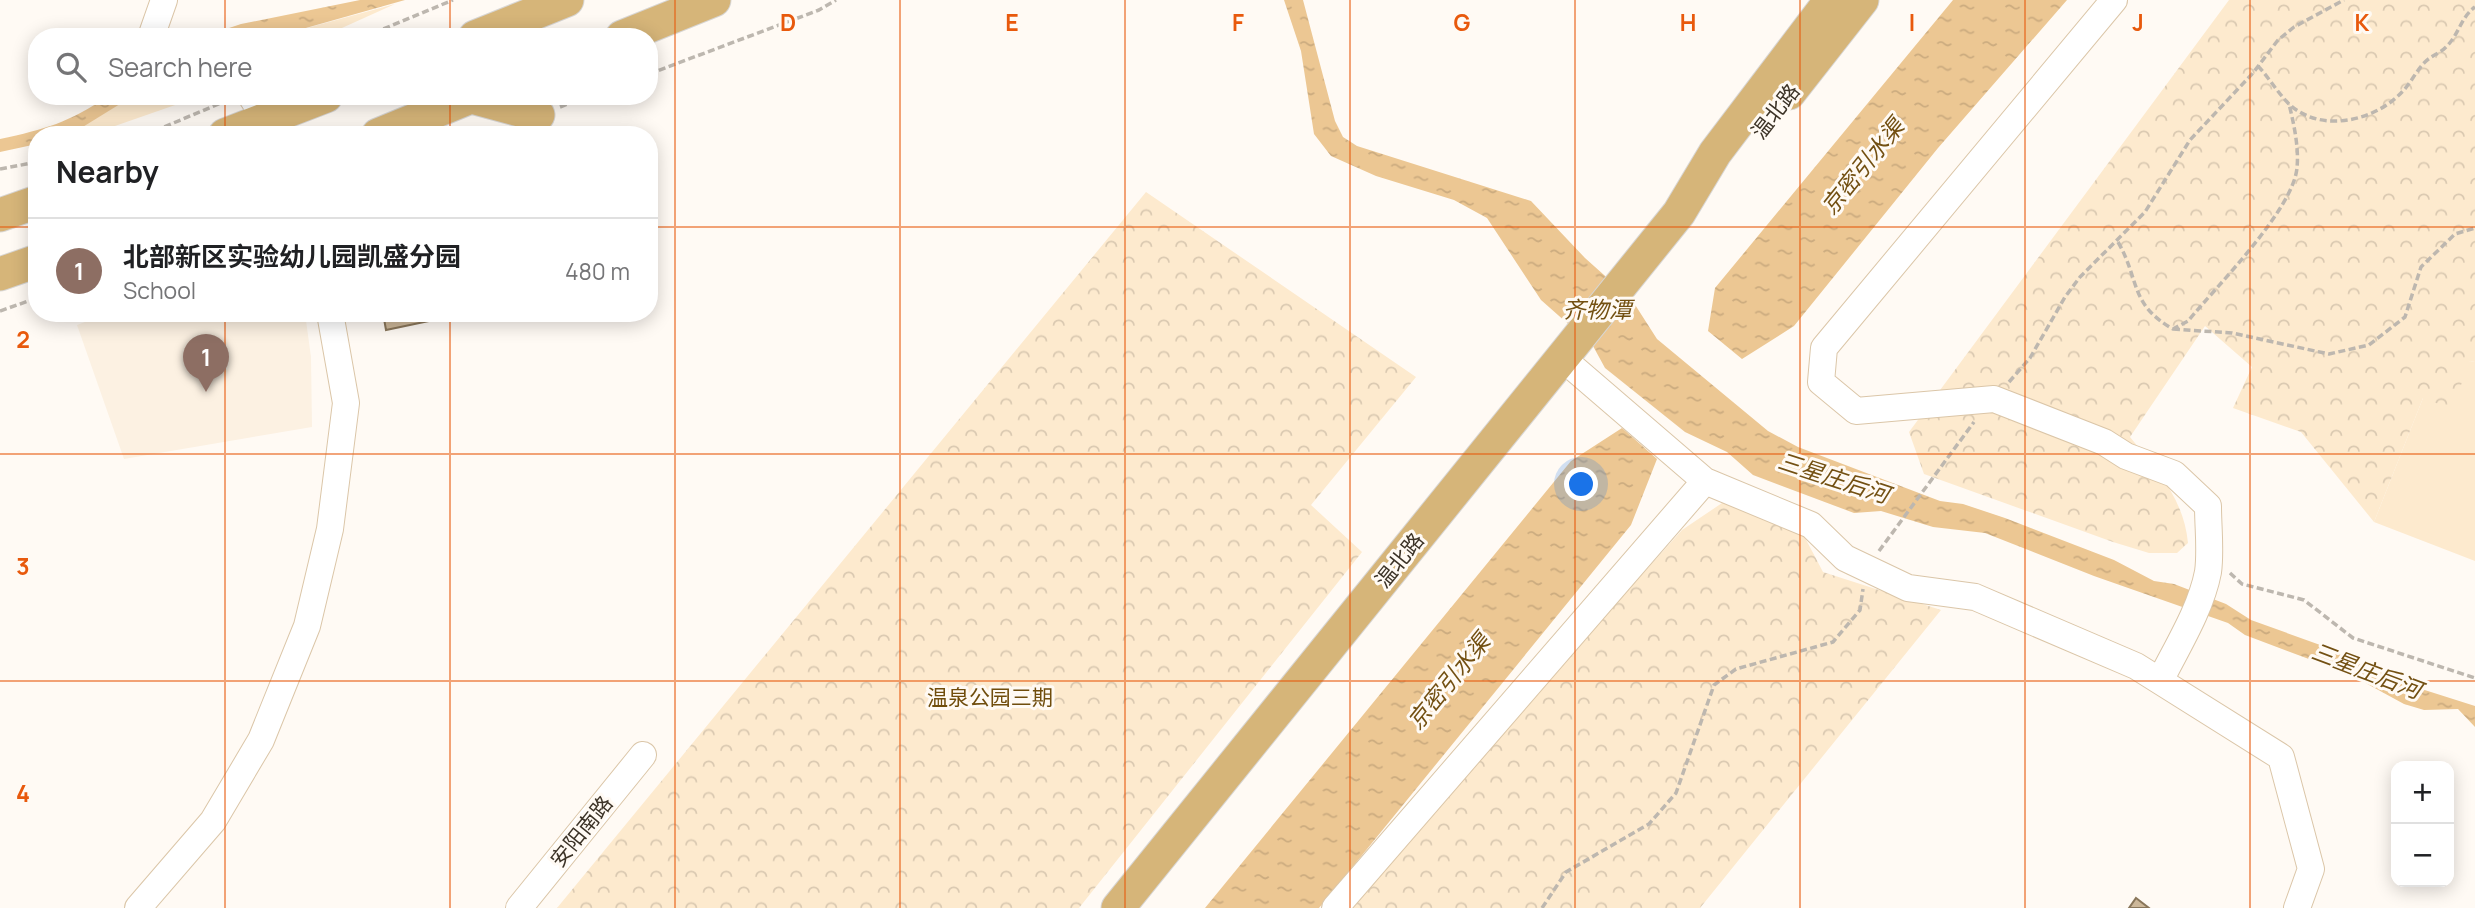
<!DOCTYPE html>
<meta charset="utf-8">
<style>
body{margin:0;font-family:Manrope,"Noto Sans SC",sans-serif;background:#f2f2f2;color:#202124}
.controls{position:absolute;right:21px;bottom:21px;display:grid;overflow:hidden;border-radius:14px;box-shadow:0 4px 18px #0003}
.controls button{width:63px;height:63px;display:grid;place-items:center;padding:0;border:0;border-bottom:2px solid #e0e0e0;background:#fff;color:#202124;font:35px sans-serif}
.you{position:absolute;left:1582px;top:485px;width:24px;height:24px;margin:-18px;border:5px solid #fff;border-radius:50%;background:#1a73e8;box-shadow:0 0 0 10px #1a73e833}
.badge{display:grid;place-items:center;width:46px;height:46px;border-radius:50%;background:#6a55cf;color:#fff;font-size:23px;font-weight:700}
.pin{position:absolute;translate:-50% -58px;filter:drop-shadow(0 2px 4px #0008)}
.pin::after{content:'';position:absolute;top:37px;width:24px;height:21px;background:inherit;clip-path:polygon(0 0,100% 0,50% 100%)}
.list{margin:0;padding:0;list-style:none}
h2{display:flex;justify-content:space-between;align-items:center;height:91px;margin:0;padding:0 28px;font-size:30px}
h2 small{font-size:23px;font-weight:400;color:#757577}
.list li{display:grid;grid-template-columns:46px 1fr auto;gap:21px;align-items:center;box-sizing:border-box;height:105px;padding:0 28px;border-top:2px solid #e0e0e0}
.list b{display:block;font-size:26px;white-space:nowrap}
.list p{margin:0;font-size:23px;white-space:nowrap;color:#757577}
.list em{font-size:23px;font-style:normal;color:#757577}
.icon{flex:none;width:38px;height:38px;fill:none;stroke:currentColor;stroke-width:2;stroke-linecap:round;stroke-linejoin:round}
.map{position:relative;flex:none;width:2475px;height:908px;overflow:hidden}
.search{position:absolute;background:#fff;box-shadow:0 4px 18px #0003;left:28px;top:28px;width:630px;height:77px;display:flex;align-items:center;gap:18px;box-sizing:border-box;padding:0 24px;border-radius:28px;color:#757577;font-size:26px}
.panel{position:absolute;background:#fff;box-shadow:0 4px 18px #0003;left:28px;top:126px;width:630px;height:196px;border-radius:28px}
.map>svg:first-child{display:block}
</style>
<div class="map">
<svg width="2475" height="908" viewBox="0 0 2475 908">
<defs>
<pattern id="park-crowns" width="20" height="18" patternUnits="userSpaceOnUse" patternTransform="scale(1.75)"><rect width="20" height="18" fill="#fdeace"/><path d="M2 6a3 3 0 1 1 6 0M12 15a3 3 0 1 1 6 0" fill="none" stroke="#dac9b1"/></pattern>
<pattern id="water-ripples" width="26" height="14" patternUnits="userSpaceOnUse" patternTransform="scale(1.75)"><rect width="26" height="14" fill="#ecc793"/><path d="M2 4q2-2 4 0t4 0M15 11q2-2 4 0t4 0" fill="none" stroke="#cbab7f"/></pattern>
</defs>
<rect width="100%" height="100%" fill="#fffaf4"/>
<!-- built -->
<path fill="#fcf1e2" d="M108,313H305L311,357L312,427L124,459L77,325Z"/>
<!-- green -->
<path fill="#fdeace" d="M395,4L322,37H274Z
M133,96H201L92,134L68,135Z
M2470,361L2475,362V561L2374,522L2423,398Z"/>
<!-- park -->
<path fill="url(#park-crowns)" d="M2229,0H2475V362L2470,361L2452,409L2423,398L2374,522L2301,432L2233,408L2252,367L2205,326L2130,437C2157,470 2184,499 2188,543L2177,553H2149L2113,542L1924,474L1909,432Z
M1146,192L1416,377L1311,505L1362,552L1079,908H557Z
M1728,499L1801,530L1823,572L1941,610L1700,908H1343L1682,530Z"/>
<!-- water -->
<path fill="url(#water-ripples)" d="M360,0H405L274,37H202L241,24Z
M1284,0H1303L1335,121L1343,137L1357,146L1531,201L1585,258L1632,300L1657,339L1768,431L1798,447L1940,501L1963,504L2005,518L2114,560L2154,581L2174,584L2226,604L2251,620L2323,646L2390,679L2475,706V727L2458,709L2424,710L2404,704L2349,674L2245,635L2228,623L2094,576L1985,533L1933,527L1881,511L1854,513L1753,475L1727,452L1685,432L1605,368L1593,346L1541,300L1487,218L1454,200L1376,176L1331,156L1314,134L1301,51Z
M1953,0H2067L1938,148L1794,326L1742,359L1708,331L1715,288Z
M108,96H133L73,133L37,135V144L0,152V139C46,129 68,123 108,96Z
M1622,428L1657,459L1631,525L1319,908H1205L1571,461Z"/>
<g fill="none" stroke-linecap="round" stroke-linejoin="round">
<!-- stream -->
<path stroke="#ecc793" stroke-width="6" d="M2375,672L2404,684"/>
</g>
<!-- building -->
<path fill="#ccb799" stroke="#89765a" stroke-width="2" d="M383,313H447L448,317L386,330Z
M2136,898L2149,908H2129Z"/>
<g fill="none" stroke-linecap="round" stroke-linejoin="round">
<!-- minor casing -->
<g stroke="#dbc6a8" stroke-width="28">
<path id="minor" d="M2114,0L1824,348L1821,382L1856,411L1994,399L2104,442L2126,456L2174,474L2208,506C2208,528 2211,551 2208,572C2201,609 2177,647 2160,681
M151,37L164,0
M251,96L276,135
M1562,358L1705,481L1811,525L1845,558L1908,588L1975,597L2136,666L2281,757L2311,869L2297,908
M138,908L213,821L261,740L307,626L330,529L346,403L330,313
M519,908L643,755
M1335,908L1705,481"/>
</g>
<!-- major casing -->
<g stroke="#d8d6d4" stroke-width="35">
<path id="major" d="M475,37L567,0
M622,37L714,0
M1789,93L1862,0
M472,97L538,115
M225,135L326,96
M378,135L473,96
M0,215L37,202
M0,274L37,261
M1118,908L1679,213L1715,153L1831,0"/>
</g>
<!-- path -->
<path stroke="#bdb7af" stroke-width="3.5" stroke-dasharray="7 3.5" stroke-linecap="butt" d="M364,37L453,0
M2258,66C2269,78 2278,93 2289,104C2321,134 2375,121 2402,92C2411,83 2416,71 2425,62C2432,55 2441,53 2447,46C2459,34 2461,17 2475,7
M649,74L819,10L836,0
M560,107L588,96
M145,135L228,100
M486,135L497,131
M0,169L37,162
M2118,242C2140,280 2129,304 2173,329L2188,321C2216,287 2293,210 2297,168C2299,148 2294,124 2289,104
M0,311L37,298
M2173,329L2232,333L2329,354L2369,345L2405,317L2421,267L2455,234L2475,228
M2009,382L2030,358L2065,297L2080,277L2145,212L2190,140L2253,73L2278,40L2294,27L2344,0
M1879,551L1974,422
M2230,573L2242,584L2304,600L2353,638L2475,678
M1542,908L1566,872L1649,824L1676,793L1714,685L1736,669L1833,642L1860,610L1863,589"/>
<!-- minor -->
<use href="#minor" stroke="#fff" stroke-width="26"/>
<!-- major -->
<use href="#major" stroke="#d6b579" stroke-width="33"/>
</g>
<!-- grid -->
<path fill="none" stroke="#e8590c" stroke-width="2" stroke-opacity="0.55" d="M225,0V37M450,0V37M675,0V908M900,0V908M1125,0V908M1350,0V908M1575,0V908M1800,0V908M2025,0V908M2250,0V908M225,96V135M450,96V135M0,227H37M649,227H2475M225,313V908M450,313V908M0,454H2475M0,681H2475"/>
<g text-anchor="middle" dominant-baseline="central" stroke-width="6" stroke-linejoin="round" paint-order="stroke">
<!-- street labels -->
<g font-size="21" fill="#3c3327" stroke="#fffaf4">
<text transform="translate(1775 111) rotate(-52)">温北路</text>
<text transform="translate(1399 560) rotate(-51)">温北路</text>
<text transform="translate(581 831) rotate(-51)">安阳南路</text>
</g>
<!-- park labels -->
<g font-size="21" fill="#704d0c" stroke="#fffaf4">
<text x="990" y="697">温泉公园三期</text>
</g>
<!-- water labels -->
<g font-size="23" font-style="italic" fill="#735012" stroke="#fffaf4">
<text transform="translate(1862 166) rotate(-51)">京密引水渠</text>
<text x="1597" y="309">齐物潭</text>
<text transform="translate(1834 477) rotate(18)">三星庄后河</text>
<text transform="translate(2367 670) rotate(21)">三星庄后河</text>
<text transform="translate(1448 681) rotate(-51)">京密引水渠</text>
</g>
</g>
<g font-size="23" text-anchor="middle" font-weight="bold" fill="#e8590c" stroke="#fffaf4" stroke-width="6" stroke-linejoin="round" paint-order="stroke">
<text x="788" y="31">D</text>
<text x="1012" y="31">E</text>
<text x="1238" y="31">F</text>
<text x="1462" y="31">G</text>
<text x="1688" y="31">H</text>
<text x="1912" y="31">I</text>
<text x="2138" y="31">J</text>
<text x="2362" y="31">K</text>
<text x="23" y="348">2</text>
<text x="23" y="575">3</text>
<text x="23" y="802">4</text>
</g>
</svg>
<div class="controls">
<button>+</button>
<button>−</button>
</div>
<div class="you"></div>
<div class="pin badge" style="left:206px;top:392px;background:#8d6e63">1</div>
<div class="search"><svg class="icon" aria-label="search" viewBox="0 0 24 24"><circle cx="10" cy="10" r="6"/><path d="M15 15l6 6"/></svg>Search here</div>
<section class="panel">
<h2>Nearby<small></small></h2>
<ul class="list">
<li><span class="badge" style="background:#8d6e63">1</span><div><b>北部新区实验幼儿园凯盛分园</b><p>School</p></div><em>480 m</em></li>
</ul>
</section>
</div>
